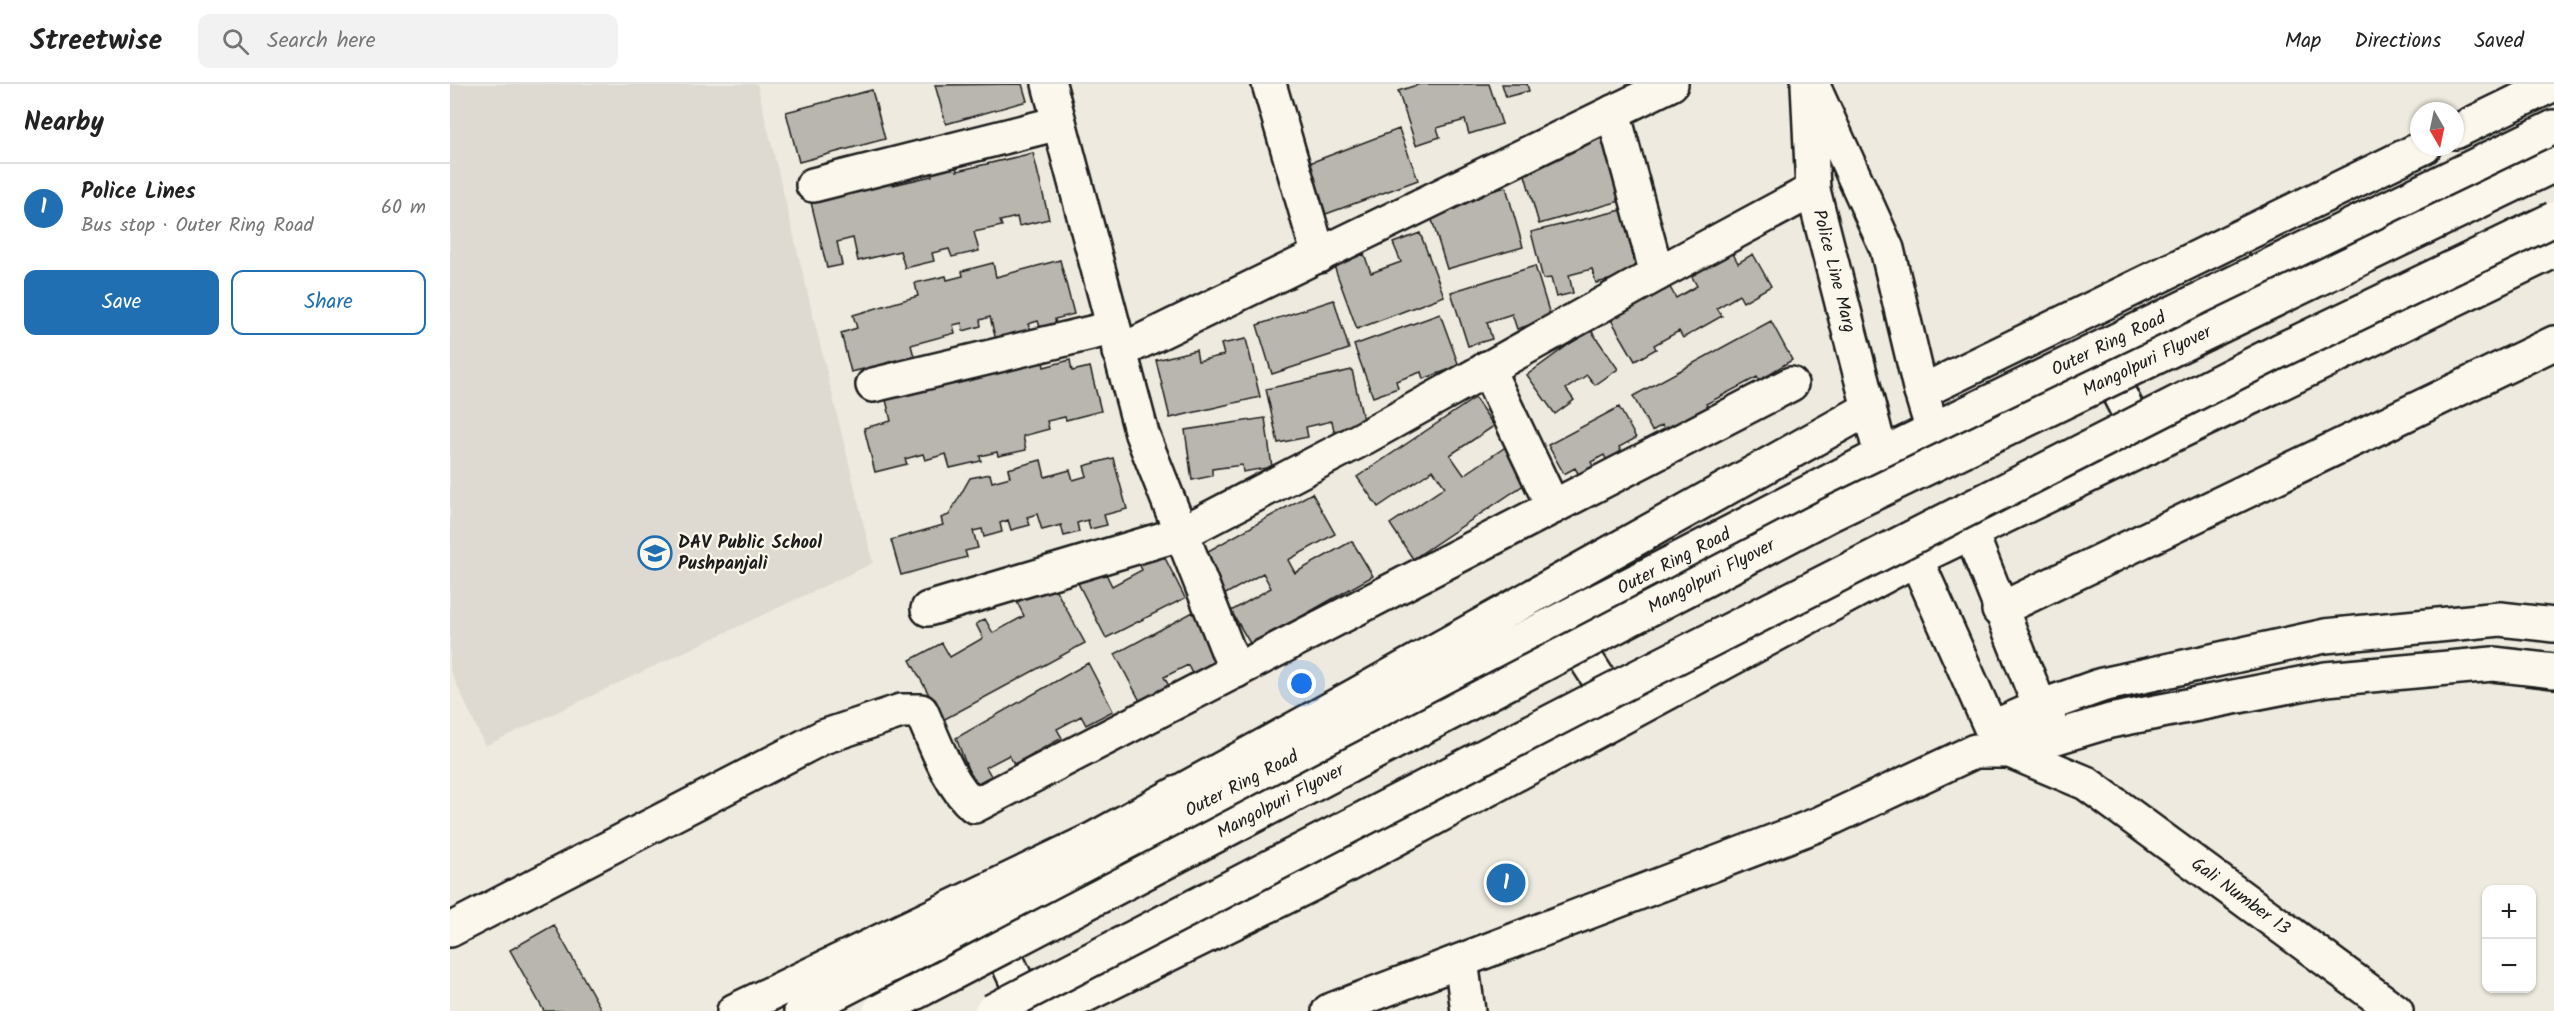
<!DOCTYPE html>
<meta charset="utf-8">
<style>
body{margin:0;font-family:Kalam,sans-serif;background:#f2f2f2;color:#222}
.controls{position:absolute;right:18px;bottom:18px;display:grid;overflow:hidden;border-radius:12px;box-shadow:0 2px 4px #0004}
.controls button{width:54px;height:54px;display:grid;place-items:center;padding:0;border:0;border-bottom:2px solid #e0e0e0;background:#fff;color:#222;font:30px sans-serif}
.compass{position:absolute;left:1960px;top:18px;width:54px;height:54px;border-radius:50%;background:#fff;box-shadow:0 2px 4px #0004;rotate:171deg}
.you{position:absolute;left:852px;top:600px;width:21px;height:21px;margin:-15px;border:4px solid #fff;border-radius:50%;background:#1a73e8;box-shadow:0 0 0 9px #1a73e833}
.badge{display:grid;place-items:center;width:39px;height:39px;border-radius:50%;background:#1f6fb2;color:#fff;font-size:20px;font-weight:700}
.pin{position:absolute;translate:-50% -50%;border:3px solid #fff;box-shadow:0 2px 6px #0006}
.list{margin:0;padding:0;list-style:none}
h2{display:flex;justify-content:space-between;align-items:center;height:78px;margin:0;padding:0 24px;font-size:26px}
h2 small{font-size:20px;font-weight:400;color:#767676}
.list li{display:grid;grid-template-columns:39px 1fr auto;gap:18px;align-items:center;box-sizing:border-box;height:90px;padding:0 24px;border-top:2px solid #e0e0e0}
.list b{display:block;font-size:22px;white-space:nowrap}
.list p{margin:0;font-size:20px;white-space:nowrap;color:#767676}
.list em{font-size:20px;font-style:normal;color:#767676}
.actions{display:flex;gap:12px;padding:18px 24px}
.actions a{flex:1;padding:14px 0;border:2px solid #1f6fb2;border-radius:12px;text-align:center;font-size:21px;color:#1f6fb2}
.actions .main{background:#1f6fb2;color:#fff}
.icon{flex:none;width:33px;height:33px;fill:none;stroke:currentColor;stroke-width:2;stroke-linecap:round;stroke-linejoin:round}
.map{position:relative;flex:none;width:2104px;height:927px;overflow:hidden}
header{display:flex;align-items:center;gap:36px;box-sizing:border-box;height:84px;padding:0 30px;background:#fff;border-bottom:2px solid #e0e0e0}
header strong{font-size:28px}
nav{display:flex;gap:33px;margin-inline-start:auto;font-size:21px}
.search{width:420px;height:54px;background:#f2f2f2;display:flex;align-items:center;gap:15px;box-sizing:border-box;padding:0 21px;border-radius:12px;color:#767676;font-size:22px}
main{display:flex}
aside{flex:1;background:#fff}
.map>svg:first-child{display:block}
</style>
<header>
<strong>Streetwise</strong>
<div class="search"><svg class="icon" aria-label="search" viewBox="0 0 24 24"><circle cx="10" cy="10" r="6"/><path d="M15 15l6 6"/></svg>Search here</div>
<nav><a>Map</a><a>Directions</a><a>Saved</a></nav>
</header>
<main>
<aside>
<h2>Nearby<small></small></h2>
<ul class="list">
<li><span class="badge">1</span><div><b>Police Lines</b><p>Bus stop · Outer Ring Road</p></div><em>60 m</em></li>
</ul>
<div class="actions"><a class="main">Save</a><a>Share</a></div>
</aside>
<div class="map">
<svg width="2104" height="927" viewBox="0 0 2104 927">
<rect width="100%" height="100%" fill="#eeeadf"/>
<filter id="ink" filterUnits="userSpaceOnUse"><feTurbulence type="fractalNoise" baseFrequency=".0167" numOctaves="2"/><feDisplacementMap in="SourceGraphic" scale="12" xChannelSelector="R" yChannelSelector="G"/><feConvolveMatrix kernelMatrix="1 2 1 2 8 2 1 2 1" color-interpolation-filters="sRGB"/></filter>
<g filter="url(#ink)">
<!-- built -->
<path fill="#dedad1" d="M0,0H307L423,479L35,662L0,586Z"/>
<!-- building -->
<path fill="#b9b6af" stroke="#1c1c1c" stroke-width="1.5" d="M572,0L577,17L496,40L485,1Z
M970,0H1039L1052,40L1019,50L1015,36L987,44L990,53L966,61L948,7Z
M1052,0H1077L1079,7L1056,13Z
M422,6L435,55L349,78L336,28Z
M949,45L968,96L876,130L857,80Z
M1152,54L1170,117L1089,140L1071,77Z
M583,69L599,135L569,142L567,133L550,137L552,142L524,148L529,167L502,173L499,165L482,169L484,177L455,184L450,167L408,177L403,154L387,158L392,181L377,184L360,114L442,95L443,101L482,92L479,80L504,74L507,87Z
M1056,103L1073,163L997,185L979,126Z
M1172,126L1187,189L1146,199L1142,185L1119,191L1123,209L1106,213L1101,194L1093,195L1081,148Z
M970,149L994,212L907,245L884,182L914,170L921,189L951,178L943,159Z
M1282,168L1288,179L1303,170L1321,202L1293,218L1289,211L1267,224L1272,232L1233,254L1229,247L1204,261L1206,265L1185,277L1160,234L1218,200L1226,214L1247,202L1241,191Z
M610,176L624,230L605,235L606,242L591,246L588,237L578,240L580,246L546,256L540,233L530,236L531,242L513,247L512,239L503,241L505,249L461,261L466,280L448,284L446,276L436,279L439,289L420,294L418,284L401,288L391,249L407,244L403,231L468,212L465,199L496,192L497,196L513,192L512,187L543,179L546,193Z
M1085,182L1101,234L1067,245L1062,230L1037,238L1042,255L1018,262L1001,208Z
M884,216L899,265L822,290L807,241Z
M990,230L1009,282L973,295L971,288L946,297L948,304L923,313L904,261Z
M1321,237L1342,276L1322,288L1327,296L1313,304L1307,293L1256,320L1264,333L1216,349L1212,341L1202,347L1183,312Z
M1140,245L1168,285L1145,301L1137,291L1116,305L1124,316L1105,330L1077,291Z
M796,255L810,313L720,334L706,276L746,266L748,277L774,271L771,260Z
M591,269L594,283L620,276L622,287L640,283L651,327L616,336L615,333L597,337L599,345L573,352L576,366L548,372L547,368L530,372L531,377L500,384L496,370L475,376L473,370L455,375L457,380L425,388L414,344L441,337L434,307Z
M902,286L914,340L884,347L882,337L856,343L858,353L828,359L816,305Z
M1025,314L1044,342L1000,371L1014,391L1057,362L1081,396L963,475L940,440L995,403L983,386L928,423L907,393Z
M1169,323L1186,354L1169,363L1174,373L1159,381L1154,371L1141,378L1146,388L1132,396L1125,384L1114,390L1098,361Z
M815,334L822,383L793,388L792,381L762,385V392L742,396L735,346Z
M663,374L677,425L654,431L657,441L640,445L638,436L627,439L629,448L614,452L611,441L592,446L587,430L577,433L580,441L561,446L558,436L550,439L552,448L534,453L532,445L523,447L528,464L515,467L517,473L451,491L441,456L493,441L491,434L499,431L520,394L540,390L542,398L560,393L558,385L591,376L595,393L620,386L623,396L637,392L634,382Z
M862,409L885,450L838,476L845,489L902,457L923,492L801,561L781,527L821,504L813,489L774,511L751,471Z
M708,460L735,514L656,554L628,499L654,486L662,502L692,486L685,471Z
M602,499L635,559L493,636L460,576L492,559L500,573L533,554L526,540L535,535L543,549L574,532L567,518Z
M743,528L769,576L742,590L738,581L714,593L719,602L690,617L665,570Z
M638,579L663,627L636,641L631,632L607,645L612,654L564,680L559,671L536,683L541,692L524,701L506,654Z
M104,841L152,927H94L60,866Z"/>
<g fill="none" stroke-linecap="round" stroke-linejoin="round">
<!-- minor casing -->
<g stroke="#1c1c1c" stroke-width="38">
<g id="minor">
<path d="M599,0L692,350L786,587"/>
<path d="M819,0L869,172"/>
<path d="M1163,28L1207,190"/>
<path d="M2005,48L2104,0"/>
<path d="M363,101L609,39"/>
<path d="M669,268L1221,0"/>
<path d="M1037,284L1103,423"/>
<path d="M423,301L662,244"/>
<path d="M1471,308L1974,63"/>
<path d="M478,525L730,450L910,356L1207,190L1363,106"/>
<path d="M1549,526L2104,259"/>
<path d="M0,846L373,653L451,627H471C485,658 498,699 524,722L1341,300"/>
<path d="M1011,877L1018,927"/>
<path d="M284,927L642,756L899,615L1418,325"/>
<path id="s1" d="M879,927L1369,740L1525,667H1560L1636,699L1946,927"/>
</g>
</g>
<!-- tertiary casing -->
<g stroke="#1c1c1c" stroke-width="38">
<g id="tertiary">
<path id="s2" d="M1358,0L1363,106L1431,371"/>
<path d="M1364,4L1437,165L1471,308L1483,347"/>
</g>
</g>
<!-- secondary casing -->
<g stroke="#1c1c1c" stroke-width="38">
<path id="secondary" d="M1521,449L1590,623L1601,641
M1466,475L1541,644L1560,667L1660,637L1876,595L2043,580L2104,587
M1541,644L1590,623L1652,601L1875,552L2050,535L2104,541"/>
</g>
<!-- primary casing -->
<g stroke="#1c1c1c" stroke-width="38">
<g id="primary">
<path d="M1648,269L1697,364"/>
<path d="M1112,538L1172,631"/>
<path d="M540,839L580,927"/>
<path id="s3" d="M351,927L1431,371L2104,43"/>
<path d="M603,927L860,801L1466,475L2104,167"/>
</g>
</g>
<!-- minor -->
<use href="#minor" stroke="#fbf7ec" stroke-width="33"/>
<!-- tertiary -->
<use href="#tertiary" stroke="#fbf7ec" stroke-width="33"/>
<!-- secondary -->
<use href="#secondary" stroke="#fbf7ec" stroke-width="33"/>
<!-- primary -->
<use href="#primary" stroke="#fbf7ec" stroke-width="33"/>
<!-- trunk-bridge casing -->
<g stroke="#1c1c1c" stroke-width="38" stroke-linecap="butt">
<g id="trunk-bridge">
<path id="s4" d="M430,927L1379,431L2104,81"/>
<path d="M542,927L1162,606L1829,267L2104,135"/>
</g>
</g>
<!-- trunk-bridge -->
<use href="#trunk-bridge" stroke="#fbf7ec" stroke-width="33"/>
</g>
</g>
<!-- icons -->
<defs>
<g id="school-ring" transform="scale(1.725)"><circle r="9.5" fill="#fbf7ec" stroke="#1f6fb2" stroke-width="1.5"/><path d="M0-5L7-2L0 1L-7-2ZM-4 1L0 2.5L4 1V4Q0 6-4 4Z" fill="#1f6fb2"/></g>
</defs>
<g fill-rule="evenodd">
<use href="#school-ring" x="205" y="469"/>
</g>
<g text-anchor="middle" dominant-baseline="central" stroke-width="4.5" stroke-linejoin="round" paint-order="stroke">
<!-- street labels -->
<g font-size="18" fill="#1c1c1c" stroke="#fbf7ec">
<text stroke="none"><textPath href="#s2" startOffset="190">Police Line Marg</textPath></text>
<text stroke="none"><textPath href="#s3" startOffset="1468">Outer Ring Road</textPath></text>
<text stroke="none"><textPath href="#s4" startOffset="1424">Mangolpuri Flyover</textPath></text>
<text stroke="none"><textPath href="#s3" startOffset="982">Outer Ring Road</textPath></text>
<text stroke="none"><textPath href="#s4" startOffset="938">Mangolpuri Flyover</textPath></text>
<text stroke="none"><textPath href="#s3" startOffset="496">Outer Ring Road</textPath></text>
<text stroke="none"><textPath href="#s4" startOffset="452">Mangolpuri Flyover</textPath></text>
<text stroke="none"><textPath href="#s1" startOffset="1006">Gali Number 13</textPath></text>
</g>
<!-- poi labels -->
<g font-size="18" font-weight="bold" fill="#1c1c1c" stroke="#fbf7ec" text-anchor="start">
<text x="228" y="459">DAV Public School<tspan x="228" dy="21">Pushpanjali</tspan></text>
</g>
</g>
</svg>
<div class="controls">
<button>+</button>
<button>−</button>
</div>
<svg class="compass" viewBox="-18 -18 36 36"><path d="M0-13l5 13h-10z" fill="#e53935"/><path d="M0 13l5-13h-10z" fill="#767676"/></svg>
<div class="you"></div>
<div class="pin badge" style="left:1056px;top:799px">1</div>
</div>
</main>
